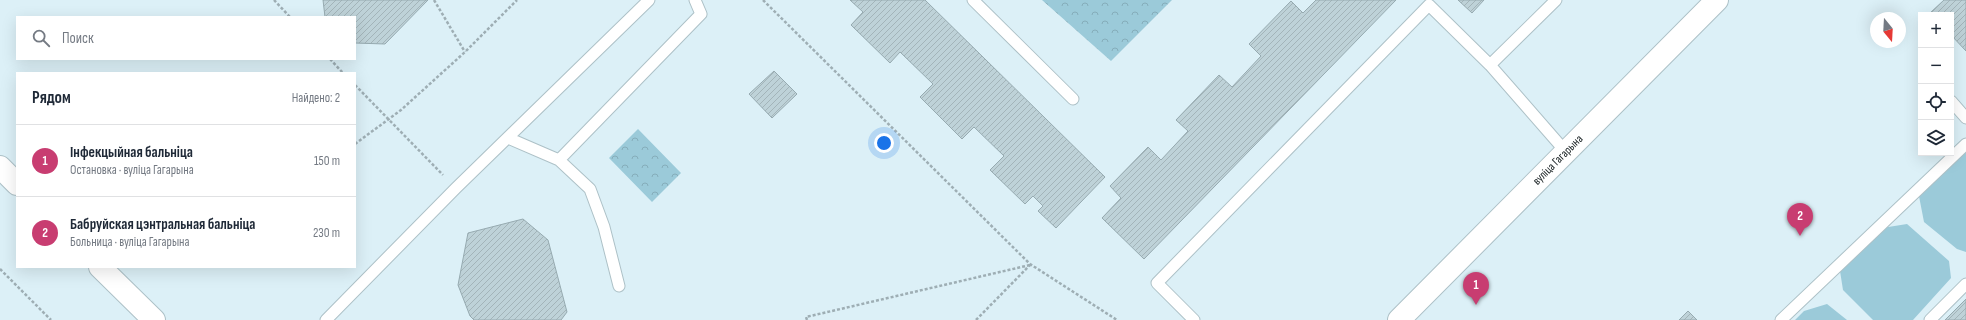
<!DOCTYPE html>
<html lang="ru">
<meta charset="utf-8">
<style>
body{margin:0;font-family:"Sofia Sans Condensed",sans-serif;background:#f6f6f7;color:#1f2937}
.controls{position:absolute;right:12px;top:12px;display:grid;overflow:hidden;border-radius:0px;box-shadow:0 4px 16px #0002}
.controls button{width:36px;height:36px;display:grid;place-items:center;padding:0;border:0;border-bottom:1px solid #e0e1e3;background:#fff;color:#1f2937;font:20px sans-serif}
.compass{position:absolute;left:1870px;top:12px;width:36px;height:36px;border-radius:50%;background:#fff;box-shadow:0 4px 16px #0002;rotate:162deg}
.you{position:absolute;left:884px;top:143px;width:14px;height:14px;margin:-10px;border:3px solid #fff;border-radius:50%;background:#1a73e8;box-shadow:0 0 0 6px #1a73e833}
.badge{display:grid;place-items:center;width:26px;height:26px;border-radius:50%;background:#c83d71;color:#fff;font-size:13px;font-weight:700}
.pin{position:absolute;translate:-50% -33px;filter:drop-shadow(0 1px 2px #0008)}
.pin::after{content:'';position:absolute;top:21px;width:14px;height:12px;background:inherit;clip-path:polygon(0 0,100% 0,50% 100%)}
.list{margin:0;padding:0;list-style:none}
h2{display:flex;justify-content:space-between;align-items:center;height:52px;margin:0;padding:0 16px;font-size:17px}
h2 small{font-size:13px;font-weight:400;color:#747a83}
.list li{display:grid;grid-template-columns:26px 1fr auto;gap:12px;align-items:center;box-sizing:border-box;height:72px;padding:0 16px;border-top:1px solid #e0e1e3}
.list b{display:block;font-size:15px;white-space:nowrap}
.list p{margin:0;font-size:13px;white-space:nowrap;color:#747a83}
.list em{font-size:13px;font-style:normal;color:#747a83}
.icon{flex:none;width:22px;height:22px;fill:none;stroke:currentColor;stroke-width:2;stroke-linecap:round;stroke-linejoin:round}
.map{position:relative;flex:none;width:1966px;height:320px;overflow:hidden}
.search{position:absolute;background:#fff;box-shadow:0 4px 16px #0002;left:16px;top:16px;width:340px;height:44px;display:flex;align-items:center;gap:10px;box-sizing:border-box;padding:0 14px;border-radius:0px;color:#747a83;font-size:15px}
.panel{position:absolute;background:#fff;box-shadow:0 4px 16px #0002;left:16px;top:72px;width:340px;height:196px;border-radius:0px}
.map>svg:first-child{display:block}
</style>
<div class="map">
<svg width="1966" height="320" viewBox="0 0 1966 320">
<defs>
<pattern id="park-crowns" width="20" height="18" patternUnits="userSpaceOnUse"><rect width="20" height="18" fill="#9bcad9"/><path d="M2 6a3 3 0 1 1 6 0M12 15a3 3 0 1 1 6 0" fill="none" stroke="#85adba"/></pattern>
<pattern id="building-hatch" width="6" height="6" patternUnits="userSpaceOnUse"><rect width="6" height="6" fill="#bed2d8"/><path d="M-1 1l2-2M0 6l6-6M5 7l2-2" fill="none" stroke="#a3b4b9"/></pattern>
</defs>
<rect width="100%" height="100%" fill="#dcf0f7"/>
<!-- grass -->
<path fill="#9bcad9" d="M1966,146V252L1957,249L1924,222L1918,191Z
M1907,224L1949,261L1951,278L1913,320H1873L1843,290L1840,271L1882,228Z
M1827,304L1847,320H1795L1804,311Z"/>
<!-- park -->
<path fill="url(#park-crowns)" d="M1042,0H1172L1111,61Z
M638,129L681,173L652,202L609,158Z"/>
<!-- building -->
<path fill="url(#building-hatch)" stroke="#96aab0" d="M323,0H428L385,44L355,43V17H325Z
M850,0H925L1105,177L1056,228L1038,211L1043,206L1033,196L1025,204L990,170L1004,156L974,127L962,139L920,97L933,84L900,52L890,63L851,25L863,12Z
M1316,0H1396L1144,259L1102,218L1121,198L1110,186L1148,147L1161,160L1188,131L1176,120L1219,75L1232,87L1261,56L1249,44L1291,1L1303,13Z
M1458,0H1484L1472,13Z
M1944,0H1966V51L1951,35V15H1932L1930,13Z
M774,71L797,94L772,118L749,94Z
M523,219L548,240L567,312L561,320H474L470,316L458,285L468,233Z
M1966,299V320H1945Z
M1688,311L1697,320H1679Z"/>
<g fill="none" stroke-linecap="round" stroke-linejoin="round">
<!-- service casing -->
<g stroke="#adc1c7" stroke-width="13">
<path id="service" d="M973,0L1073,99
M1490,65L1556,0
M1951,101L1966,118
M508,138L559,160L701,14L695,0
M559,160L590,189L604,227L619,286
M326,320L456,188L649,0
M1194,320L1157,283L1429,5L1490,65L1566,152
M1781,320L1966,144
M1930,320L1966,284"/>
</g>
<!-- secondary casing -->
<g stroke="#adc1c7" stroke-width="24">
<path id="secondary" d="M0,167L17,184
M100,267L154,320
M1399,320L1717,0"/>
</g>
<!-- path -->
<path stroke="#9eaeb4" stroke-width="2.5" stroke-dasharray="3 2" stroke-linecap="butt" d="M274,0L290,17
M434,0L465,52
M763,0L1030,264L1117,320
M330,59L343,73
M355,85L443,175
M355,144L401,110L465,52L517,0
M0,269L51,320
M807,320L806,317L1030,265
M976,320L1030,265"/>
<!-- service -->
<use href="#service" stroke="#fff" stroke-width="11"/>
<!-- secondary -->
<use href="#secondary" stroke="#fff" stroke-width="22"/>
</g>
<g text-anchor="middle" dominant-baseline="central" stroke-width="3.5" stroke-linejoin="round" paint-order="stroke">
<!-- street labels -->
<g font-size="12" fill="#1b2325" stroke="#fff">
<text transform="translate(1558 160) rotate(-45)">вуліца Гагарына</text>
</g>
</g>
</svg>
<div class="controls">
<button>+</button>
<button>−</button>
<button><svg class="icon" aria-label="locate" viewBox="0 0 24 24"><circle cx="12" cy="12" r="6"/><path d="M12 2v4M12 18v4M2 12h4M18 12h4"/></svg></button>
<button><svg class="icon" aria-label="layers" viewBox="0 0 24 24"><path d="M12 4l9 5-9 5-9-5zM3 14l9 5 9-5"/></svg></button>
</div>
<svg class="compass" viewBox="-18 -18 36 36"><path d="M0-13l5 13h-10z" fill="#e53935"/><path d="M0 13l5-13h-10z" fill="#747a83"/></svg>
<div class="you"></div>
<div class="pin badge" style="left:1476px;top:305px">1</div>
<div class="pin badge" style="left:1800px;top:236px">2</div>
<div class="search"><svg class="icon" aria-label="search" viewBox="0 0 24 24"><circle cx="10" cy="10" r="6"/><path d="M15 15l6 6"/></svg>Поиск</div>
<section class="panel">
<h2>Рядом<small>Найдено: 2</small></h2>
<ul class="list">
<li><span class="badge">1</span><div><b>Інфекцыйная бальніца</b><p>Остановка · вуліца Гагарына</p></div><em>150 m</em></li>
<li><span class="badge">2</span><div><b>Бабруйская цэнтральная бальніца</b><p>Больница · вуліца Гагарына</p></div><em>230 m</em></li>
</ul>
</section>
</div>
